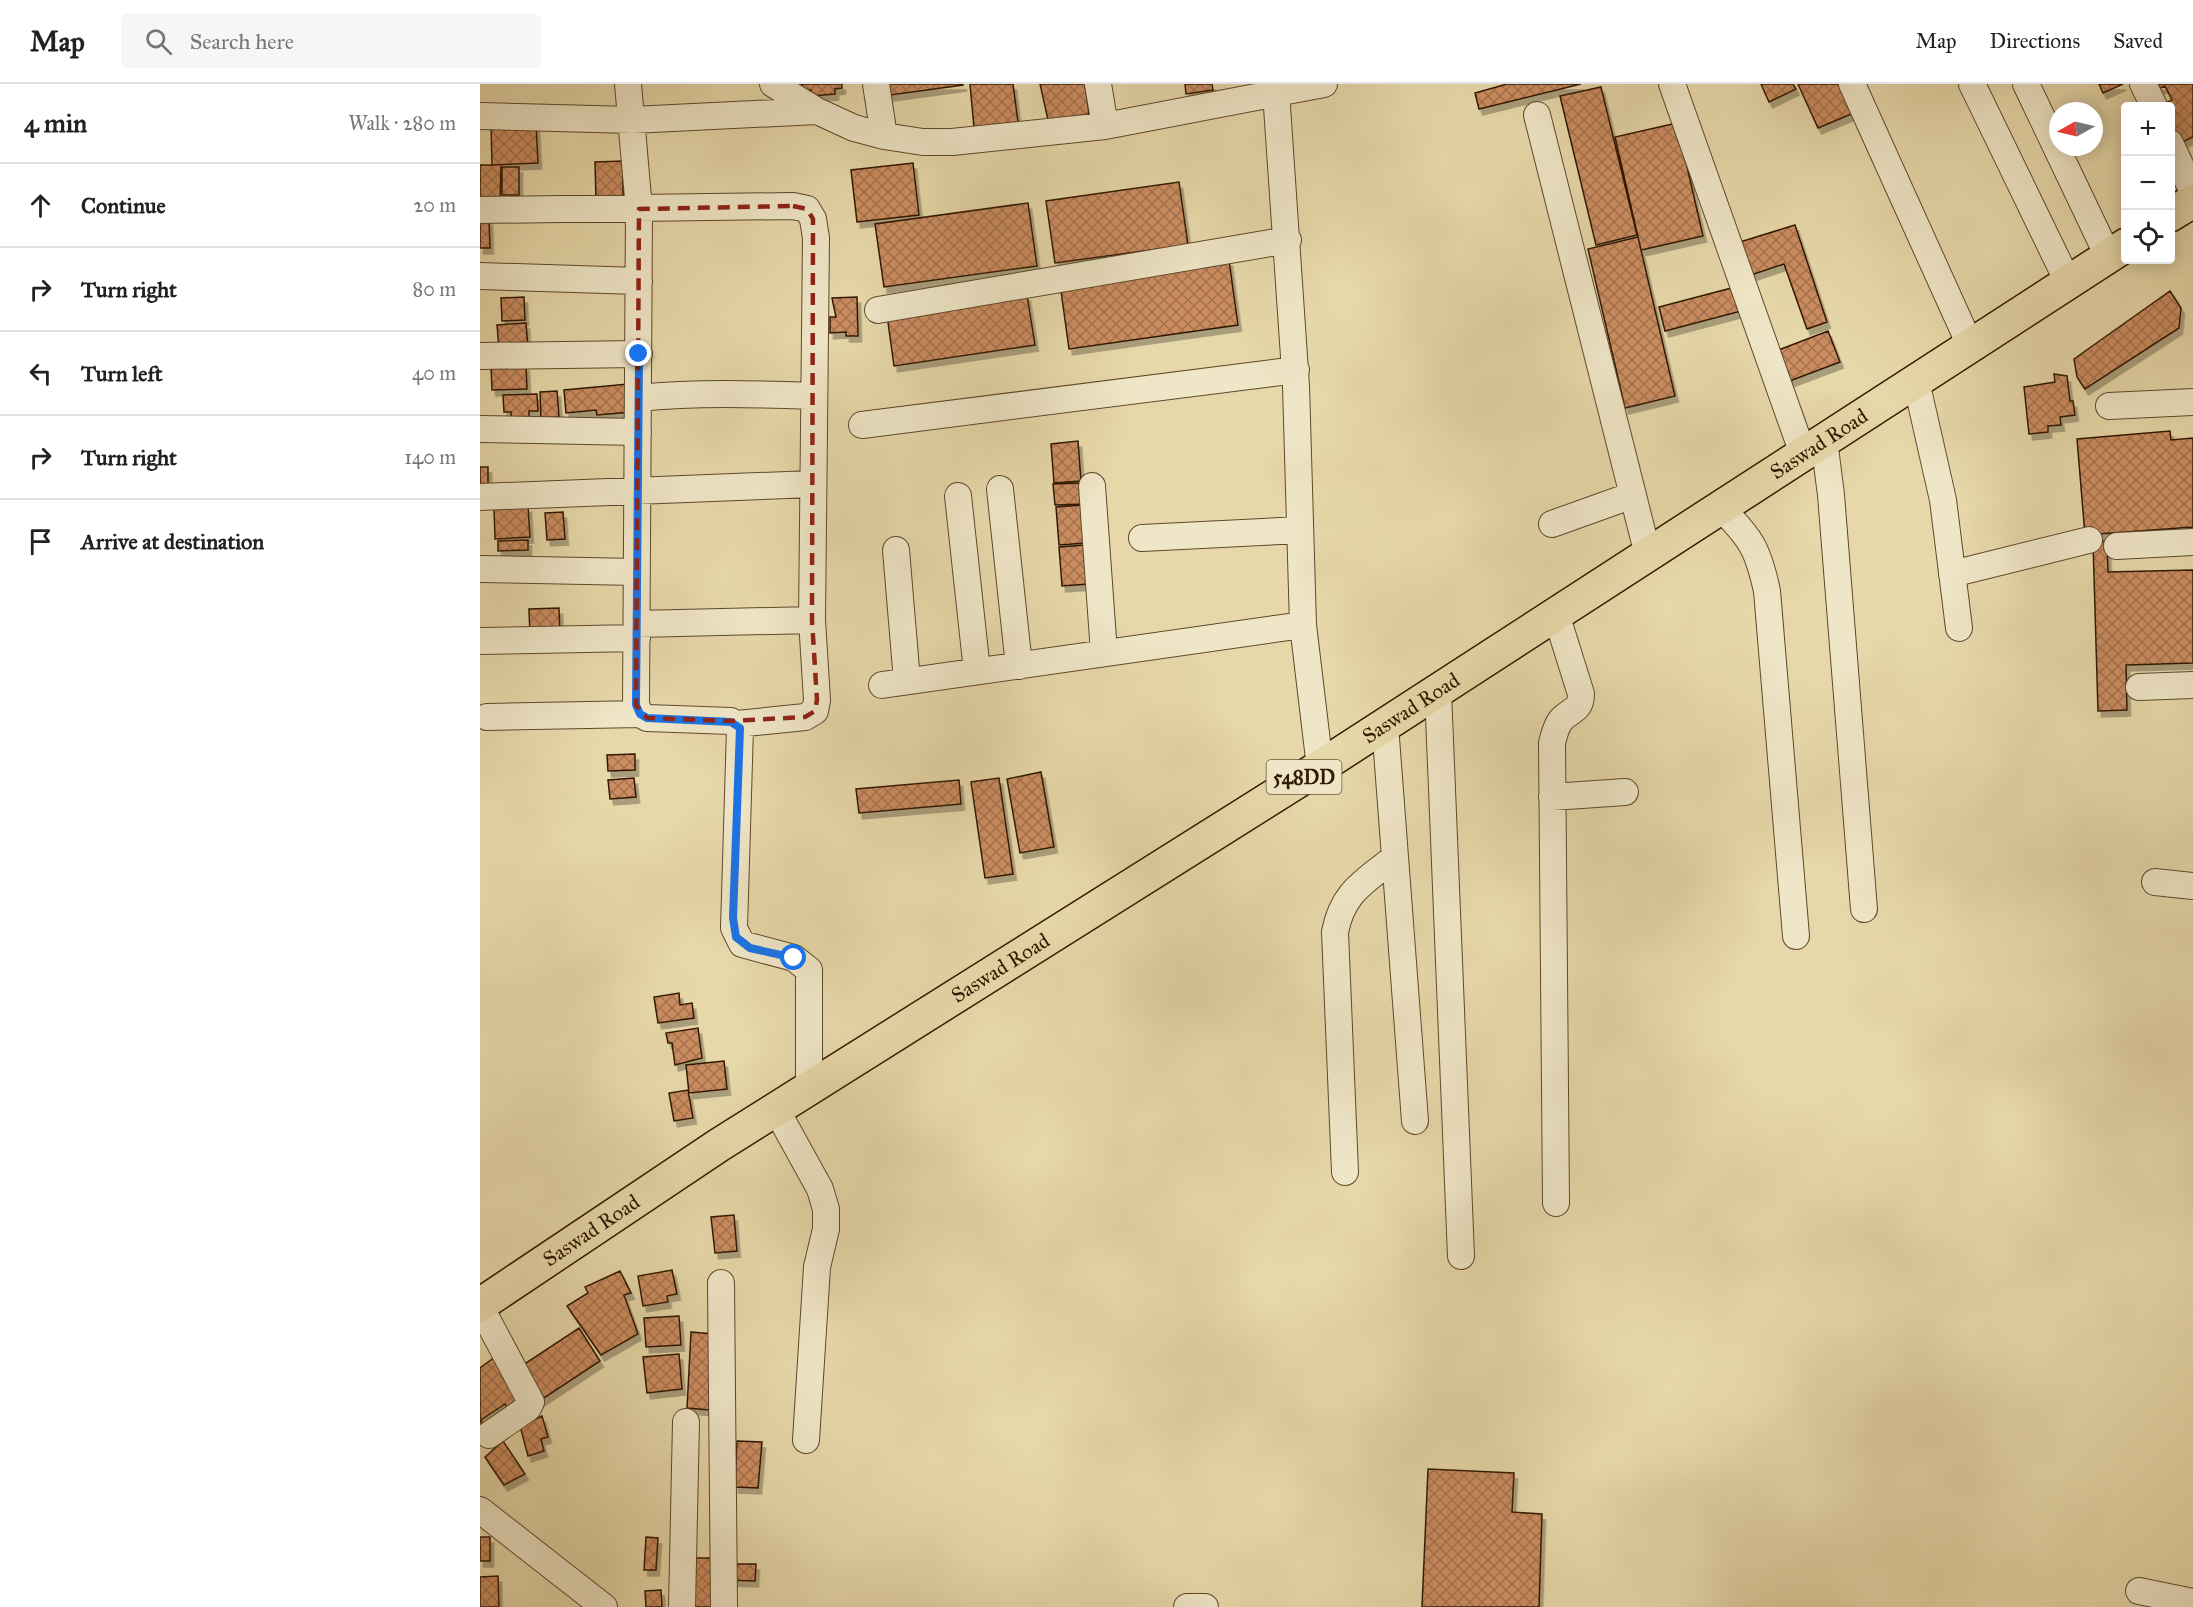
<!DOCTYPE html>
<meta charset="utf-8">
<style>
body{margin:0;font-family:"IM FELL Great Primer",serif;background:#f6f6f6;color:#222}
.controls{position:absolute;right:18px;top:18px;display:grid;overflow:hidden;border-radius:6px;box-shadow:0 3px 15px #0003}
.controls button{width:54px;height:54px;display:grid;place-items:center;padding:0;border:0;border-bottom:2px solid #e0e0e0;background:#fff;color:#222;font:30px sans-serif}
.compass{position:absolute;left:1569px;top:18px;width:54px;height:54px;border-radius:50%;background:#fff;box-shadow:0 3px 15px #0003;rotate:262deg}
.stop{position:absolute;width:18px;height:18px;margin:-14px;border:4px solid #1a73e8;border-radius:50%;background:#fff}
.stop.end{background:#1a73e8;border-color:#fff;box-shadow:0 2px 6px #0008}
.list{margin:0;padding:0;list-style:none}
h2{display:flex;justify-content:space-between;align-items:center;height:78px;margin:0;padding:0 24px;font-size:26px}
h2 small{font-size:20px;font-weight:400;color:#767676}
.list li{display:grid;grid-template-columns:39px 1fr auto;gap:18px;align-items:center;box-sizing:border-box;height:84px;padding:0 24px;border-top:2px solid #e0e0e0}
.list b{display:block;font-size:22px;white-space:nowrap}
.list em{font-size:20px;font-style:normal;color:#767676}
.icon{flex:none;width:33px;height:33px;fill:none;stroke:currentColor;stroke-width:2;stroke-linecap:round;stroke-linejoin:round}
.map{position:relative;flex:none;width:1713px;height:1523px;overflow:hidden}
header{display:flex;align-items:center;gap:36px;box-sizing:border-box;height:84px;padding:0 30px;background:#fff;border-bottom:2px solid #e0e0e0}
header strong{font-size:28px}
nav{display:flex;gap:33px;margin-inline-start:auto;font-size:21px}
.search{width:420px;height:54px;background:#f6f6f6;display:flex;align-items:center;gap:15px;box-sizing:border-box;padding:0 21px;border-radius:6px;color:#767676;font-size:22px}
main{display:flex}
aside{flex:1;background:#fff}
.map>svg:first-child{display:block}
</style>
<header>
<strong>Map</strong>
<div class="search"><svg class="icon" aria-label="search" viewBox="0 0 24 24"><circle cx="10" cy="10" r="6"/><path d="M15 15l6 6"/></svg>Search here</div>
<nav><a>Map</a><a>Directions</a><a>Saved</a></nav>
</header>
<main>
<aside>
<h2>4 min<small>Walk · 280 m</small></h2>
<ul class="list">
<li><svg class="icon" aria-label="ahead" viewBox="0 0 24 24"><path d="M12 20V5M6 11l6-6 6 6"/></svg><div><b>Continue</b></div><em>20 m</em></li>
<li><svg class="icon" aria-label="right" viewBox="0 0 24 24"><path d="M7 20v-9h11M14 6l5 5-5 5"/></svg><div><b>Turn right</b></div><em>80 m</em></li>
<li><svg class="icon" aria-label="left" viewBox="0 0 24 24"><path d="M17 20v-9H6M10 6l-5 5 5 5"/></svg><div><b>Turn left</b></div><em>40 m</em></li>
<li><svg class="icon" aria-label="right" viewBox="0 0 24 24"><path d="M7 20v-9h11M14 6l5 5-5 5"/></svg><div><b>Turn right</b></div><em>140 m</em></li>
<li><svg class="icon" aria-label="arrive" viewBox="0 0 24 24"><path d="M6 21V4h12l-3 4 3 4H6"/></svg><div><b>Arrive at destination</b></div></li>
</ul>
</aside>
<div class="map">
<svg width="1713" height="1523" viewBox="0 0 1713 1523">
<defs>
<pattern id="building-cross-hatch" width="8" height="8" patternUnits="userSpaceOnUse" patternTransform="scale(1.5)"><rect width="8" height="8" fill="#cb8d61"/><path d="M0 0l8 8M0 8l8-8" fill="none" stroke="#a5724e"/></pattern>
<filter id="shadow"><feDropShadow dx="3.5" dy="6" stdDeviation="0" flood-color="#0004"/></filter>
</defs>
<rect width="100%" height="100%" fill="#e7d8a9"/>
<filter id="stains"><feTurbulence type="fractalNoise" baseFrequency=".00333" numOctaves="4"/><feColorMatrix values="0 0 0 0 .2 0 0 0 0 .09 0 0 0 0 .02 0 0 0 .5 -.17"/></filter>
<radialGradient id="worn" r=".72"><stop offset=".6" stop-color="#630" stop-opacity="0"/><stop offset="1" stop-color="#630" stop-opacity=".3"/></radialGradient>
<!-- building -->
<path fill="url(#building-cross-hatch)" stroke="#311903" stroke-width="1.5" filter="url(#shadow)" d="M316,0H362V4L355,5V10L332,12L331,6L322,7V0Z
M401,0H483V1L403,12Z
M490,0H533L538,38L494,44Z
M560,0H605L609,30L568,36Z
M705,0H732L733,6L706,10Z
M1027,0H1101L999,25L995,9Z
M1281,0H1313L1316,5L1289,18Z
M1318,0H1364L1376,28L1338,44Z
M1619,0H1643L1623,9Z
M1675,0H1713V53L1700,59L1690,39V22L1681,21L1692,16L1685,2L1678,5Z
M1121,3L1157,151L1116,161L1080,12Z
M56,39L58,79L12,81L11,40Z
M1197,39L1223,152L1161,166L1135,53Z
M143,77V116L116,117L115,78Z
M433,79L439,131L377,138L371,86Z
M0,81H21L20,118H0Z
M22,83H39V111H22Z
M699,98L708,161L575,179L566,117Z
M548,119L557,182L404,203L395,140Z
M0,135H9L10,164H0Z
M1315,141L1347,238L1327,245L1304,180L1271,191L1260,158Z
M1158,153L1195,312L1145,324L1108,165Z
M749,176L758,241L589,265L580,200Z
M1259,202L1265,226L1185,247L1179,223Z
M1690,207L1701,224L1699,244L1605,305L1597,293L1594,275Z
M547,211L555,261L414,282L407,231Z
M44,213L45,236L22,237L21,214Z
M377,213L378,252H366V248L350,249V233H356L352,214Z
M46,239L48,265L19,266L17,241Z
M1348,247L1360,278L1307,298L1296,267Z
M46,281L47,305L12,306L11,282Z
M1574,290L1587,292L1590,317H1593L1595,331L1580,333L1581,341L1568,342V348L1549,350L1544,303L1575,298Z
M148,300L151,328L117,331L116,326L86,329L84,306Z
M77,307L79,333L61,334L60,308Z
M57,310L58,327H49V341L32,342L31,328H24L23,311Z
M1690,347L1691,356L1713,354V443L1605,451L1597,355Z
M598,357L601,397L574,399L571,360Z
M0,383H8V400H0Z
M601,399L602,420L575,421L573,400Z
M603,421L606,459L579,461L576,423Z
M48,422L50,453L15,455L14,425Z
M83,428L85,455L67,456L65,429Z
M48,456V466L18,467V457Z
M1627,457L1628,488L1713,486V579L1646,581L1647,626L1618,627L1613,458Z
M606,461L609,500L582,502L579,463Z
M79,524L80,552L50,553L49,525Z
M155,670V686L128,687L127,671Z
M561,688L574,763L540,769L527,695Z
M154,694L156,713L130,715L128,696Z
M519,694L533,790L505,794L491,698Z
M479,696L481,720L379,729L376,705Z
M199,909L200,921L212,919L214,934L178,939L174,913Z
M218,944L222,974L195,981L192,959H188L186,949Z
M244,977L247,1005L209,1009L206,981Z
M208,1006L213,1034L194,1037L189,1009Z
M254,1131L257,1167L235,1169L231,1133Z
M192,1186L197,1210L187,1212L188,1218L163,1222L158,1192Z
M140,1187L151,1209L144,1211L158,1250L121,1271L87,1222L108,1209L105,1203Z
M199,1232L201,1261L166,1263L164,1234Z
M99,1244L120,1277L61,1316L40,1283Z
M211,1248L234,1250L229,1326L207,1324Z
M199,1270L202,1305L167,1309L163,1273Z
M15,1273L44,1316L29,1327L25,1320L1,1336L5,1342L0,1346V1284Z
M62,1332L68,1353L61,1355L64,1367L48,1372L40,1342Z
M23,1357L45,1390L24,1401L5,1373Z
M257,1357L282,1358L278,1404L255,1403Z
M948,1385L1034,1389L1032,1428L1062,1430L1059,1523H942Z
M0,1453H10V1477H0Z
M166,1453L178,1454L176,1486H164Z
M210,1474H238V1523H210Z
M247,1480H276L275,1497L247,1496Z
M18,1492L19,1523H0V1493Z
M181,1506L182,1523H166L165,1507Z"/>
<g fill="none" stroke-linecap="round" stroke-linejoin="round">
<!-- minor casing -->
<g stroke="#5e492c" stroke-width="28">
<path id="minor" d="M148,0L159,125L156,621L160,630L167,634L251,637L260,644L254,844L262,860L314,874L329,886V1006
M293,0L337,27L374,44L404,52L443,58H472L625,42L844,0
M396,0L404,52
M618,0L625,42
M1192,0L1323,370
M1372,0L1490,261
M1492,0L1588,198
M1546,0L1628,172
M1663,0L1674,22
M796,8L816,302L823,541L840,683
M1057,31L1168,471
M0,32L152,36L337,27
M1690,59L1713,108
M0,126L313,122L327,125L333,135L336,154L332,536L337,616L335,627L325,633L257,640
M0,192L159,197
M398,226L808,156
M0,272L159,270
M1436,297L1463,416L1479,544
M158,314C217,308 275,310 334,312
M1629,322L1713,318
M382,341L816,286
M0,345L158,348
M1344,356L1351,411L1384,825
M612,402L624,569
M520,405L539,582
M478,412L497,587
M0,413L332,400
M1241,424C1271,454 1278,465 1287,507L1316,852
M1072,440L1153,411
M662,454L820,446
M1637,462L1713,458
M416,466L427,597
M0,485L157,488
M1472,490L1609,456
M157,540L332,536
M0,557L157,554
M402,601L823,541
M1659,603L1713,601
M958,607L981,1172
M7,633L160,630
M905,641L935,1037
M1072,713L1145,708
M1675,798L1713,802
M297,1027L340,1105L346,1125V1145L337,1183L326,1356
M865,1088L855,848C863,807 885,798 915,773
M1076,1119L1072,659C1074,651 1076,642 1081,636C1091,625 1101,627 1101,610L1076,530
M241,1199L244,1523
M0,1222L51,1318L48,1324L9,1351
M0,1426L124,1523
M1659,1507L1713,1518
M202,1523L206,1338
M707,1523H725"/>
</g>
<!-- highway casing -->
<g stroke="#311903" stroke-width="36">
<g id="highway">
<path d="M1690,131L1713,117"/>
<path id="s1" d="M0,1221L239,1061L840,683L1646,161"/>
</g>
</g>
<!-- minor -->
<use href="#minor" stroke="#efe6c7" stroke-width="26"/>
<!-- highway -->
<use href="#highway" stroke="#e7d8a9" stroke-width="33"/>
</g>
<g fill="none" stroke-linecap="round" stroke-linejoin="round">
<!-- route -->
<path stroke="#1a73e8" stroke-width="8" d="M159,270L156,621L160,630L167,634L251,638L260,644L253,834L256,853L270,864L314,874"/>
</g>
<!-- marked area -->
<path fill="none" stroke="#8f2418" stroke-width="4.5" stroke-dasharray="12 8" stroke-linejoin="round" d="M313,122L327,125L333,135L332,536L337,616L335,627L325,633L251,637L167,634L156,621L159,125Z"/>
<g text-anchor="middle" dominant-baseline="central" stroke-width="6" stroke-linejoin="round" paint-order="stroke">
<!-- shield labels -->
<rect fill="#efe6c7" stroke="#6a563e" stroke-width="1.5" x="786.5" y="676" width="75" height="34" rx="4.5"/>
<g font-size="20" font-weight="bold" fill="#311903">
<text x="824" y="693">548DD</text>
</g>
<!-- street labels -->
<g font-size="21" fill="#311903" stroke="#efe6c7">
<text stroke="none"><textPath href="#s1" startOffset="1592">Saswad Road</textPath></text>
<text stroke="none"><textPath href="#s1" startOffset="1106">Saswad Road</textPath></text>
<text stroke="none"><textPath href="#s1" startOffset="620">Saswad Road</textPath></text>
<text stroke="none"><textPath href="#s1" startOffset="134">Saswad Road</textPath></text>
</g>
</g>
<rect width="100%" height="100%" filter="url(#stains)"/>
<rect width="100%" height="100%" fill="url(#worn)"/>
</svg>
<div class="controls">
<button>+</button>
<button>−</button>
<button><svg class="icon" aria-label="locate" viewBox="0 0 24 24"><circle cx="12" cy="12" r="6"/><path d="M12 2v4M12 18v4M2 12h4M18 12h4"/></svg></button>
</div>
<svg class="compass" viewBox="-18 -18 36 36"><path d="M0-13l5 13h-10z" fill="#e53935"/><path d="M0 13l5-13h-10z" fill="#767676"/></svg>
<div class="stop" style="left:314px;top:874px"></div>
<div class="stop end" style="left:159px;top:270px"></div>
</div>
</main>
